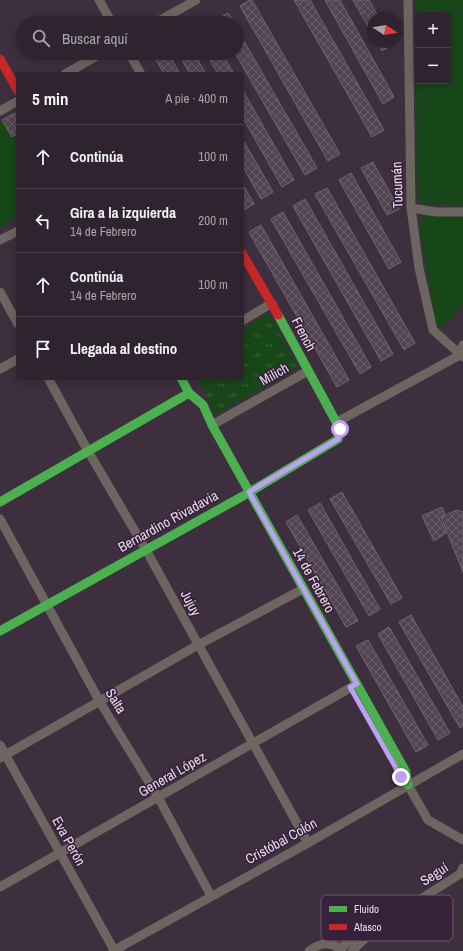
<!DOCTYPE html>
<html lang="es">
<meta charset="utf-8">
<style>
body{margin:0;font-family:"Archivo Narrow",sans-serif;background:#362b36;color:#f1f3f6}
.controls{position:absolute;right:12px;top:12px;display:grid;overflow:hidden;border-radius:4px;box-shadow:0 2px 10px #0003}
.controls button{width:36px;height:36px;display:grid;place-items:center;padding:0;border:0;border-bottom:1px solid #49404a;background:#2e232e;color:#f1f3f6;font:20px sans-serif}
.compass{position:absolute;left:367px;top:12px;width:36px;height:36px;border-radius:50%;background:#2e232e;box-shadow:0 2px 10px #0003;rotate:102deg}
.stop{position:absolute;width:12px;height:12px;margin:-9px;border:3px solid #bca0f2;border-radius:50%;background:#fff}
.stop.end{background:#bca0f2;border-color:#fff;box-shadow:0 1px 4px #0008}
.list{margin:0;padding:0;list-style:none}
h2{display:flex;justify-content:space-between;align-items:center;height:52px;margin:0;padding:0 16px;font-size:17px}
h2 small{font-size:13px;font-weight:400;color:#a7a4aa}
.list li{display:grid;grid-template-columns:26px 1fr auto;gap:12px;align-items:center;box-sizing:border-box;height:64px;padding:0 16px;border-top:1px solid #49404a}
.list b{display:block;font-size:15px;white-space:nowrap}
.list p{margin:0;font-size:13px;white-space:nowrap;color:#a7a4aa}
.list em{font-size:13px;font-style:normal;color:#a7a4aa}
.icon{flex:none;width:22px;height:22px;fill:none;stroke:currentColor;stroke-width:2;stroke-linecap:round;stroke-linejoin:round}
.map{position:relative;flex:none;width:463px;height:951px;overflow:hidden}
.search{position:absolute;background:#2e232e;box-shadow:0 2px 10px #0003;left:16px;top:16px;width:228px;height:44px;display:flex;align-items:center;gap:10px;box-sizing:border-box;padding:0 14px;border-radius:22px;color:#a7a4aa;font-size:15px}
.panel{position:absolute;background:#2e232e;box-shadow:0 2px 10px #0003;left:16px;top:72px;width:228px;height:308px;border-radius:4px}
.map>svg:first-child{display:block}
</style>
<div class="map">
<svg width="463" height="951" viewBox="0 0 463 951">
<defs>
<pattern id="park-tufts" width="24" height="20" patternUnits="userSpaceOnUse"><rect width="24" height="20" fill="#174719"/><path d="M3 7l-1-3M5 7V3M7 7l1-3M15 17l-1-3M17 17v-4M19 17l1-3" fill="none" stroke="#39613b"/></pattern>
<pattern id="building-cross-hatch" width="8" height="8" patternUnits="userSpaceOnUse"><rect width="8" height="8" fill="#504451"/><path d="M0 0l8 8M0 8l8-8" fill="none" stroke="#695e6a"/></pattern>
</defs>
<rect width="100%" height="100%" fill="#3d2f3e"/>
<!-- grass -->
<path fill="#174719" fill-rule="evenodd" d="M415,0H463V205L425,204L417,199ZM418,15H448V81H418Z
M15,113L18,118V217L0,227V122Z
M425,216L463,217V301L460,310L441,328L437,326L420,235V222Z"/>
<!-- park -->
<path fill="url(#park-tufts)" d="M269,313L298,368L215,415L198,378H242V329Z"/>
<!-- building -->
<path fill="url(#building-cross-hatch)" stroke="#716572" d="M250,0H252L340,154L328,161L240,6Z
M294,0H310L384,130L372,137Z
M325,0H340L394,97L383,104Z
M353,0H369L379,18H373V35Z
M228,13L234,23H218L216,20Z
M237,29L317,168L305,175L235,53H237Z
M377,42H393L394,44L382,51Z
M158,53H168L180,74H164L154,56Z
M178,53H194L206,74H190Z
M206,53H222L234,74H218Z
M242,89L294,180L282,187L242,116Z
M15,113L18,118V133L12,137L2,120Z
M242,138L273,192L261,199L242,165Z
M373,162L399,209L387,215L361,168Z
M351,173L401,262L389,269L339,180Z
M242,183L254,204L242,211Z
M327,188L415,343L404,350L315,194Z
M305,199L393,354L381,361L293,206Z
M283,212L371,367L360,374L271,219Z
M261,225L349,380L337,387L249,232Z
M342,492L402,598L391,604L330,499Z
M320,503L380,609L369,616L308,510Z
M442,507L445,514L439,518L446,533L434,541L422,516Z
M457,510L463,512V572L441,517Z
M297,515L358,621L346,627L286,522Z
M411,615L463,707V726L460,728L399,622Z
M389,627L450,733L438,740L378,634Z
M368,640L428,745L416,752L356,646Z"/>
<g fill="none" stroke-linecap="round" stroke-linejoin="round">
<!-- street -->
<path stroke="#6d6560" stroke-width="9" d="M99,0L112,23
M408,0L411,208L419,268L433,330L463,357
M155,23L196,0
M129,53L141,74
M65,74L102,53
M0,111L18,101
M411,208L436,212H463
M0,240L18,231
M0,292L18,324
M242,321L272,303
M0,369L18,359
M48,378L88,451L146,550L308,843
M337,422L460,355L463,345
M212,425L308,371
M0,519L100,702L158,797L211,896
M0,745L114,950
M0,758L198,645L303,589
M408,785L428,820L463,840
M0,887L357,684
M340,949L377,917L401,904L413,902
M113,951L308,843L463,754
M309,951C320,942 332,941 342,951
M352,951L378,926L460,874L463,868"/>
<!-- fast -->
<path stroke="#4caf50" stroke-width="9" d="M189,393L203,405L212,425L406,772L408,785
M0,502L189,393L181,378
M0,631L243,496L338,439L340,429L278,315"/>
<!-- jam -->
<path stroke="#c62828" stroke-width="9" d="M0,59L18,91
M242,253L278,315"/>
</g>
<g fill="none" stroke-linecap="round" stroke-linejoin="round">
<!-- route -->
<path stroke="#bca0f2" stroke-width="5" d="M340,429L338,439L249,492L357,684L350,687L401,777"/>
</g>
<g text-anchor="middle" dominant-baseline="central" stroke-width="3" stroke-linejoin="round" paint-order="stroke">
<!-- street labels -->
<g font-size="14" fill="#eadbec" stroke="#37203a">
<text transform="translate(397 185) rotate(-92)">Tucumán</text>
<text transform="translate(304 334) rotate(62)">French</text>
<text transform="translate(274 374) rotate(-29)">Milich</text>
<text transform="translate(168 521) rotate(-29)">Bernardino Rivadavia</text>
<text transform="translate(314 580) rotate(61)">14 de Febrero</text>
<text transform="translate(191 603) rotate(62)">Jujuy</text>
<text transform="translate(116 701) rotate(59)">Salta</text>
<text transform="translate(172 774) rotate(-30)">General López</text>
<text transform="translate(69 841) rotate(61)">Eva Perón</text>
<text transform="translate(281 841) rotate(-29)">Cristóbal Colón</text>
<text transform="translate(434 874) rotate(-33)">Seguí</text>
</g>
</g>
<!-- legend -->
<rect x="321" y="895" width="132" height="46" rx="6" fill="#37203a" stroke="#6d586f" stroke-width="1"/>
<rect x="329" y="906" width="18" height="6" fill="#4caf50"/>
<rect x="329" y="924" width="18" height="6" fill="#c62828"/>
<g font-size="11" fill="#eadbec">
<text x="354" y="913">Fluido</text>
<text x="354" y="931">Atasco</text>
</g>
</svg>
<div class="controls">
<button>+</button>
<button>−</button>
</div>
<svg class="compass" viewBox="-18 -18 36 36"><path d="M0-13l5 13h-10z" fill="#e53935"/><path d="M0 13l5-13h-10z" fill="#a7a4aa"/></svg>
<div class="stop" style="left:340px;top:429px"></div>
<div class="stop end" style="left:401px;top:777px"></div>
<div class="search"><svg class="icon" aria-label="search" viewBox="0 0 24 24"><circle cx="10" cy="10" r="6"/><path d="M15 15l6 6"/></svg>Buscar aquí</div>
<section class="panel">
<h2>5 min<small>A pie · 400 m</small></h2>
<ul class="list">
<li><svg class="icon" aria-label="ahead" viewBox="0 0 24 24"><path d="M12 20V5M6 11l6-6 6 6"/></svg><div><b>Continúa</b></div><em>100 m</em></li>
<li><svg class="icon" aria-label="left" viewBox="0 0 24 24"><path d="M17 20v-9H6M10 6l-5 5 5 5"/></svg><div><b>Gira a la izquierda</b><p>14 de Febrero</p></div><em>200 m</em></li>
<li><svg class="icon" aria-label="ahead" viewBox="0 0 24 24"><path d="M12 20V5M6 11l6-6 6 6"/></svg><div><b>Continúa</b><p>14 de Febrero</p></div><em>100 m</em></li>
<li><svg class="icon" aria-label="arrive" viewBox="0 0 24 24"><path d="M6 21V4h12l-3 4 3 4H6"/></svg><div><b>Llegada al destino</b></div></li>
</ul>
</section>
</div>
